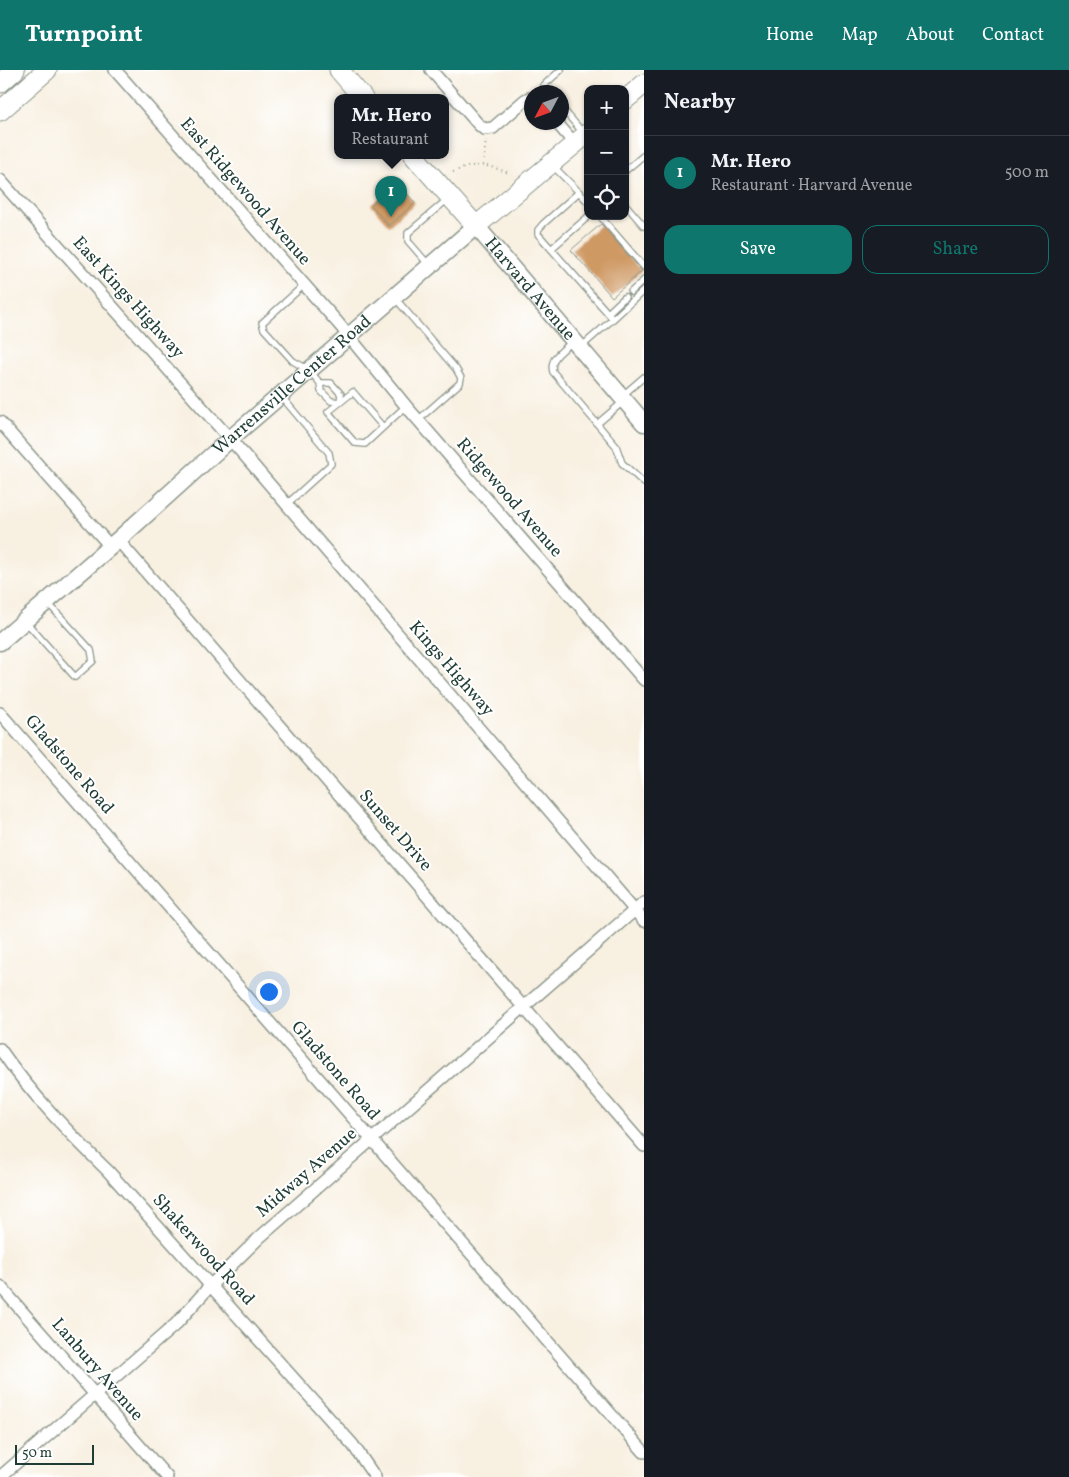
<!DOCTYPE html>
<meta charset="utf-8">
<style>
body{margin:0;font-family:Vollkorn,serif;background:#242831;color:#f1f3f6}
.controls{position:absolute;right:15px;top:15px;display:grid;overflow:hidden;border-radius:10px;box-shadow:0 1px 4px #0004}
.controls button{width:45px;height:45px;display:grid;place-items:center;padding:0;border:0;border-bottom:1px solid #363941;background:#171b24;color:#f1f3f6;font:25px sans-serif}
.compass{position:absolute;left:524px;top:15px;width:45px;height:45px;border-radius:50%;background:#171b24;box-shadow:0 1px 4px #0004;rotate:229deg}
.scale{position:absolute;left:15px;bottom:12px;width:79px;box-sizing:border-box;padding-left:5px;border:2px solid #1f3d34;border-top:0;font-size:14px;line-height:18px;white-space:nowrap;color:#1f3d34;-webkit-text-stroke:4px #fff;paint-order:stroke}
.you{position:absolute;left:268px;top:921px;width:18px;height:18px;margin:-12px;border:4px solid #fff;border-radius:50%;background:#1a73e8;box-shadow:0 0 0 8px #1a73e833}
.badge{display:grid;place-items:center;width:32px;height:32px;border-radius:50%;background:#0f766e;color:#fff;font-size:16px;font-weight:700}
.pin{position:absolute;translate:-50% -41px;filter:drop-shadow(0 1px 2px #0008)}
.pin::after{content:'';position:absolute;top:26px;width:18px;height:15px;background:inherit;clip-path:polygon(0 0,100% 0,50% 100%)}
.popup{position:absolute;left:334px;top:24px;width:115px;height:65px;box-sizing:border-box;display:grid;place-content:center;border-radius:10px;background:#171b24;filter:drop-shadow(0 1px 4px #0005);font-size:16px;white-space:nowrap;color:#9ea1a6}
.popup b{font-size:19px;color:#f1f3f6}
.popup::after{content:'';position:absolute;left:50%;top:100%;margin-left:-10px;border:10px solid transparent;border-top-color:#171b24}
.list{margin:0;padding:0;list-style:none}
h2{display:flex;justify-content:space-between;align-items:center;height:65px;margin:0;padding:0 20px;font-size:21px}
h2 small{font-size:16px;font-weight:400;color:#9ea1a6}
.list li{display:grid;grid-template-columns:32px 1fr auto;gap:15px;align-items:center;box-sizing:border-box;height:75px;padding:0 20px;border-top:1px solid #363941}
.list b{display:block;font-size:19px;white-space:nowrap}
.list p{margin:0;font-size:16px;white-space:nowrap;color:#9ea1a6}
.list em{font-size:16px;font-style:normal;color:#9ea1a6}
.actions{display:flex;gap:10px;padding:15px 20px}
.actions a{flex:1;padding:11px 0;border:1px solid #0f766e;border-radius:15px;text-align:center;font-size:18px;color:#0f766e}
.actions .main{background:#0f766e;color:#fff}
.icon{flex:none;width:28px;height:28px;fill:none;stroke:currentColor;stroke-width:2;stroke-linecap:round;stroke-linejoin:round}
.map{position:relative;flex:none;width:644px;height:1407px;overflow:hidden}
header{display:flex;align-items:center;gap:30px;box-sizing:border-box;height:70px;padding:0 25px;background:#0f766e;color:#fff}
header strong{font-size:24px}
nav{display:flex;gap:28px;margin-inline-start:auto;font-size:18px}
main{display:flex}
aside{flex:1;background:#171b24}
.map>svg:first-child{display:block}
</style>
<header>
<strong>Turnpoint</strong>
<nav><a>Home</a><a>Map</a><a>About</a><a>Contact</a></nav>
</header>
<main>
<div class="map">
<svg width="644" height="1407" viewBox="0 0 644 1407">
<rect width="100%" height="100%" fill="#fff"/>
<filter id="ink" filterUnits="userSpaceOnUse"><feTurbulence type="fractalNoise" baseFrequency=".02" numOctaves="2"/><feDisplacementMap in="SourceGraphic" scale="10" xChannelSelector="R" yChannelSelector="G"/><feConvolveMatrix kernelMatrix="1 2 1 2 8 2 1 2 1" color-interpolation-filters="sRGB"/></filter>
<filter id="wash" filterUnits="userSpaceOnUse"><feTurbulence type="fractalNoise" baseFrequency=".0096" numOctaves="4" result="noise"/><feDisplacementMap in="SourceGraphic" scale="20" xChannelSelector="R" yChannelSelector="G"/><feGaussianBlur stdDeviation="1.12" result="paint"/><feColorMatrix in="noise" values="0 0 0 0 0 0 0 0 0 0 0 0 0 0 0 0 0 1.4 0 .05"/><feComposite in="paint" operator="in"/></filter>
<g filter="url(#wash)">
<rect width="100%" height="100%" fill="#f8f0e1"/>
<g id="blocks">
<!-- building -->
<path fill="#cf9963" d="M397,112L415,133L389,156L371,135Z
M601,154L642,201L612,227L571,180Z"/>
</g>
</g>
<g filter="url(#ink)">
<use href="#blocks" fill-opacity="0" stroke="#8c968a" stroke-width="1"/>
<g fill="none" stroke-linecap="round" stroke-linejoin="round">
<!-- service casing -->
<g stroke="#8c968a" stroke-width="8">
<path id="service" d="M548,22L544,15L561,0
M562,38L584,64
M552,95L579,122L543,154L538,160V164L613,249L581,277
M625,101L644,85
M579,122L588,132
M625,134L644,156
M600,146L644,197
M551,179L589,146
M428,194L408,171V163L449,128
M304,215L262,253L264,259L293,291L309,300L320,313L321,321L331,331L340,332
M631,222L644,210
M395,228L456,299L461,308L460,313L418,350
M608,243L625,227
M613,249L644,220
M572,272C562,281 549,288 553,302L616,376L622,393L644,413
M320,313H331L341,324L340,332
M623,325L644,307
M281,326L329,383L331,394L287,434
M597,354L624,331
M383,357L353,322L328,342L355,373L365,374L406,336
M26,552L75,607L93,591L91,580L47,532"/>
</g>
<!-- minor casing -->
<g stroke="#8c968a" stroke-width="14">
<path id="minor" d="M115,0L338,253L406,336L644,610
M431,0L478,54L484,59L493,58L525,30L529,28L532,29
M556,52L575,74
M0,110L246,387L644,851
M0,352L110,476
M118,470L644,1076
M0,643L644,1382
M0,979C31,1024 69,1063 108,1101L353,1375L375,1407
M0,1216L167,1407
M0,1407L176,1254L211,1215L260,1167L644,832"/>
</g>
<!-- secondary casing -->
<g stroke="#8c968a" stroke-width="19">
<g id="secondary">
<path id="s1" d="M0,572L118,470L230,369L476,156L644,353"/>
</g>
</g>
<!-- primary casing -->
<g stroke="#8c968a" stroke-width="21">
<path id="primary" d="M339,0L363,28
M0,13L15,0
M625,30L644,14
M0,41L47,0
M414,86L476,156L588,63"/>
</g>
<!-- path -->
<path stroke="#8c968a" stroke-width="2" stroke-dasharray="1 4" stroke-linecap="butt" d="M483,95L486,70
M453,102C477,92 485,94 509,103"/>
<!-- service -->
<use href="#service" stroke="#fff" stroke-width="5.5"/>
<!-- minor -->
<use href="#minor" stroke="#fff" stroke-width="11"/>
<!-- secondary -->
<use href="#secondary" stroke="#fff" stroke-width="16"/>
<!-- primary -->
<use href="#primary" stroke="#fff" stroke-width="19"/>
</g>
</g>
<g text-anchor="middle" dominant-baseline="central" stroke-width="4" stroke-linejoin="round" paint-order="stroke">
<!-- street labels -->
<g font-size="18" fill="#1f3d34" stroke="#fff">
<text transform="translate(245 122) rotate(49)">East Ridgewood Avenue</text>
<text stroke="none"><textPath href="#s1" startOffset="715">Harvard Avenue</textPath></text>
<text transform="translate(128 228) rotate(48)">East Kings Highway</text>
<text stroke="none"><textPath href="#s1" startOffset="389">Warrensville Center Road</textPath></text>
<text transform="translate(509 428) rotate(49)">Ridgewood Avenue</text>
<text transform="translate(451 599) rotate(49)">Kings Highway</text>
<text transform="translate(69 695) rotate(49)">Gladstone Road</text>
<text transform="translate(395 761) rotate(49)">Sunset Drive</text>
<text transform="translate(335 1001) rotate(49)">Gladstone Road</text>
<text transform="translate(307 1103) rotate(-41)">Midway Avenue</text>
<text transform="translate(203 1180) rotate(48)">Shakerwood Road</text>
<text transform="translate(97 1300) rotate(49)">Lanbury Avenue</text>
</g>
</g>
</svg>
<div class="controls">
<button>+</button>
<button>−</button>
<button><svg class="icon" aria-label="locate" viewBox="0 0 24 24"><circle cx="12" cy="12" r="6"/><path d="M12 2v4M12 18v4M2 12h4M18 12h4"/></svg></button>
</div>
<svg class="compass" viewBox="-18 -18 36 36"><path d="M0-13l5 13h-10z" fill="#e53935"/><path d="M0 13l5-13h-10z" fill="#9ea1a6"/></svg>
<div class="scale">50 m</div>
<div class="you"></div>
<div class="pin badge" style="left:391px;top:147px">1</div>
<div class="popup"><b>Mr. Hero</b>Restaurant</div>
</div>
<aside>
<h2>Nearby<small></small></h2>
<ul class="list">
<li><span class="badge">1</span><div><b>Mr. Hero</b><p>Restaurant · Harvard Avenue</p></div><em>500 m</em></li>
</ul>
<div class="actions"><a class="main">Save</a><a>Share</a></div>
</aside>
</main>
